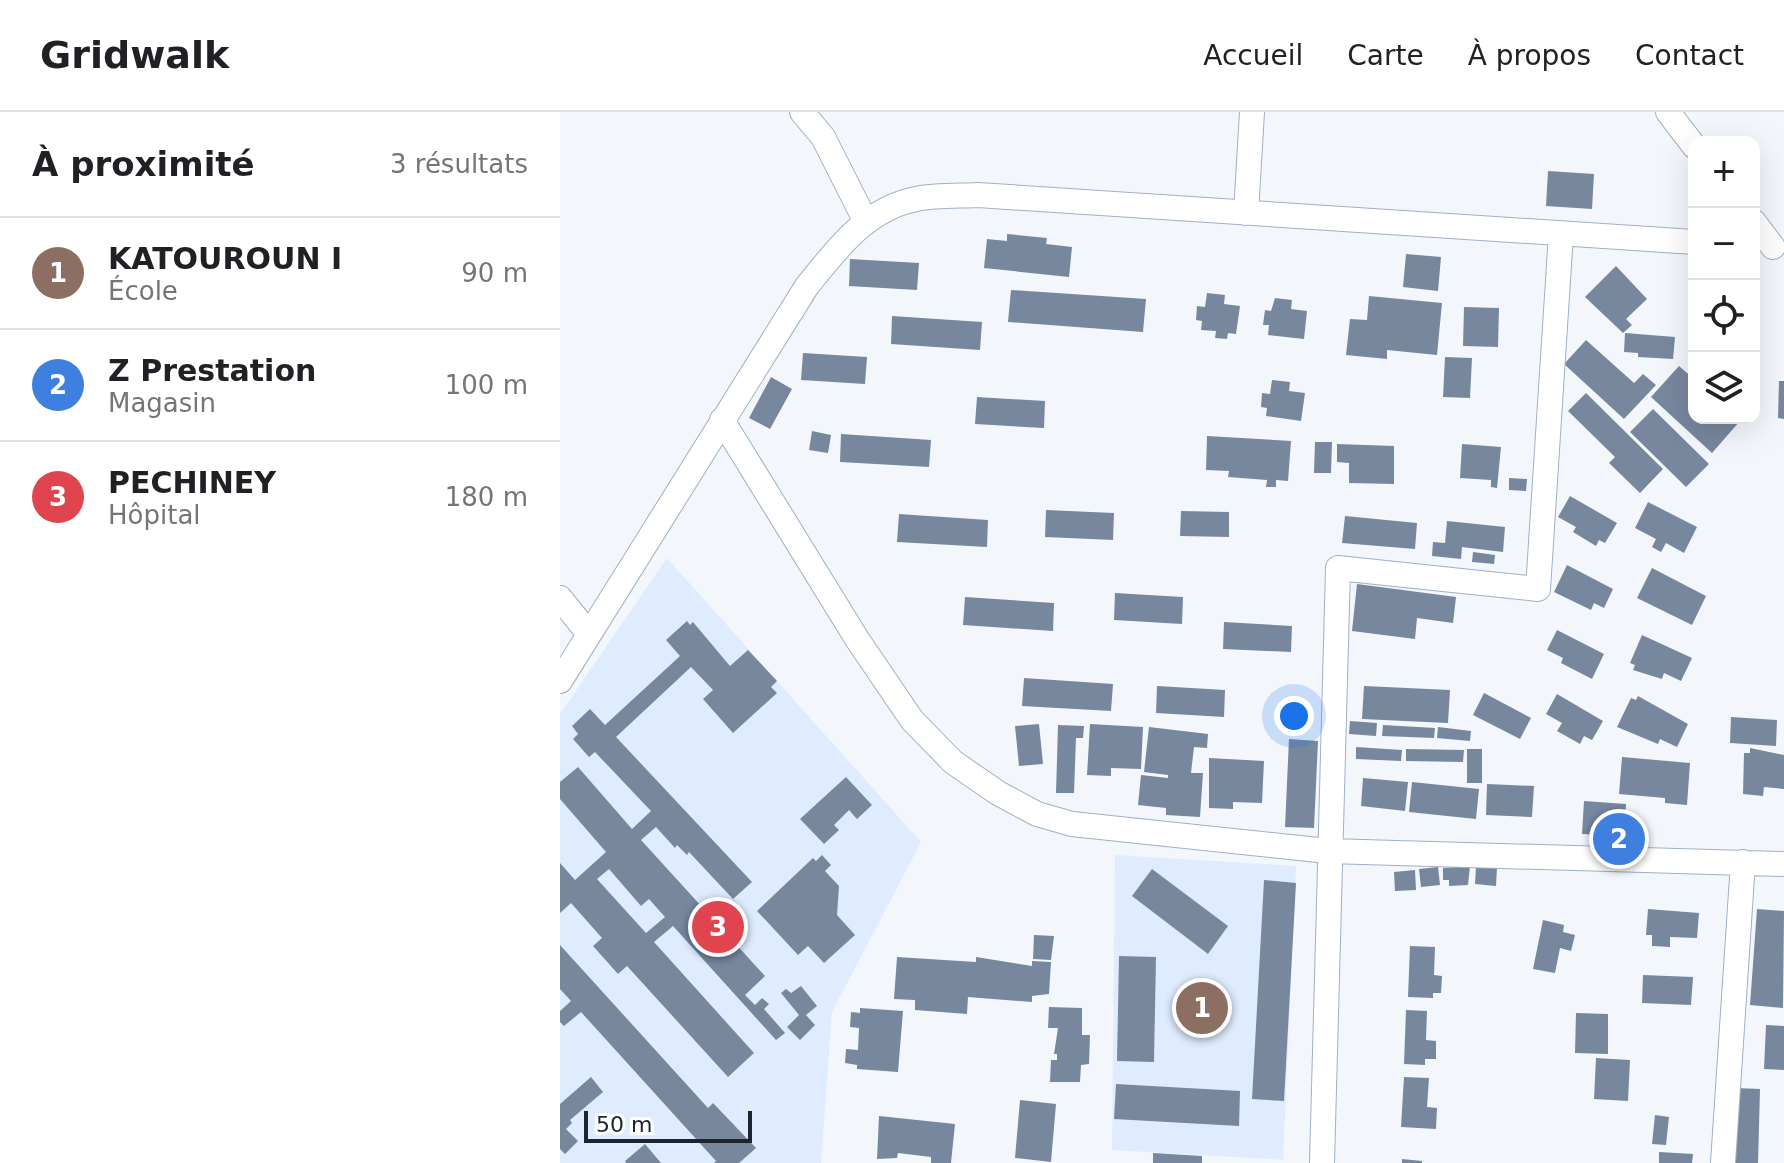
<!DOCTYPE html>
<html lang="fr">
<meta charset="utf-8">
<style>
body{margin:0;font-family:"DejaVu Sans",sans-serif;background:#f2f2f2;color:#202124}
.controls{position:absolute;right:24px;top:24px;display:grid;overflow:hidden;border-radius:16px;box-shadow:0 8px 32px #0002}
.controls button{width:72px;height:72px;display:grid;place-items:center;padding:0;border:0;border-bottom:2px solid #e0e0e0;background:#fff;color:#202124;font:40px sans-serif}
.scale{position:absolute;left:24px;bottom:20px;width:168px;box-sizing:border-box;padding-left:8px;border:4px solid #1e242e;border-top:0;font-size:22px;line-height:28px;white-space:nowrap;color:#1e242e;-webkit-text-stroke:6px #fff;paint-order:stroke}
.you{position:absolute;left:734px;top:604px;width:28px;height:28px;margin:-20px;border:6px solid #fff;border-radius:50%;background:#1a73e8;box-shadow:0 0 0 12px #1a73e833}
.badge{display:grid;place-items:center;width:52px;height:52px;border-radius:50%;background:#896604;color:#fff;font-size:26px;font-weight:700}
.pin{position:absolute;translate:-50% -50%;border:4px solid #fff;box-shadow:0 2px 8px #0006}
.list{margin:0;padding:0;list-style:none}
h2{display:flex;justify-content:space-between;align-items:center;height:104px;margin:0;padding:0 32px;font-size:34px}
h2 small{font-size:26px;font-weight:400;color:#757577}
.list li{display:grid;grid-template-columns:52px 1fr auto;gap:24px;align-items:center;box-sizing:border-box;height:112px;padding:0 32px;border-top:2px solid #e0e0e0}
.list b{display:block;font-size:30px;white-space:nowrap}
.list p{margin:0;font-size:26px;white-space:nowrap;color:#757577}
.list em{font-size:26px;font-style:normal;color:#757577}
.icon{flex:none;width:44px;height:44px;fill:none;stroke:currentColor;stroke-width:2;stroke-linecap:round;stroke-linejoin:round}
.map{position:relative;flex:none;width:1224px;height:1051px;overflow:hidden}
header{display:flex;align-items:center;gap:48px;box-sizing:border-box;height:112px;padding:0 40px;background:#fff;border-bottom:2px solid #e0e0e0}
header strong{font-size:38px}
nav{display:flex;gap:44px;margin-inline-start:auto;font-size:28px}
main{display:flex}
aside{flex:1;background:#fff}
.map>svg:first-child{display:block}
</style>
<header>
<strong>Gridwalk</strong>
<nav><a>Accueil</a><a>Carte</a><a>À propos</a><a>Contact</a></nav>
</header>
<main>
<aside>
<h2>À proximité<small>3 résultats</small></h2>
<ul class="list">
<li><span class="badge" style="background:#8d6e63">1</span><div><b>KATOUROUN I</b><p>École</p></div><em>90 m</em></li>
<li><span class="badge" style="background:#3f7fe0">2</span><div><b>Z Prestation</b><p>Magasin</p></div><em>100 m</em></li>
<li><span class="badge" style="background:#e0444e">3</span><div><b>PECHINEY</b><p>Hôpital</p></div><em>180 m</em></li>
</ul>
</aside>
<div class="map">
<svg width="1224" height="1051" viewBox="0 0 1224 1051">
<rect width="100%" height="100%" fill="#f3f7fc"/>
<!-- built -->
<path fill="#dfecff" d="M107,446L361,730L272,900L261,1051H0V602Z
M555,743L736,754L723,1048L552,1038Z"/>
<!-- building -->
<path fill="#77879e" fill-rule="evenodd" d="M988,59L1034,62L1032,97L986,94Z
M447,122L487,126L486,132L512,135L509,165L424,156L427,127L447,129Z
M846,142L881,145L878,179L843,175Z
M290,147L359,151L357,178L289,174Z
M1056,154L1087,187L1066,207L1072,213L1063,221L1025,185Z
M1131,165L1134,166V222H1129Z
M451,178L586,187L583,220L448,210Z
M647,181L665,183L664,192L680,194L676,222L668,221L667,227L655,226L656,219L641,218L642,209L636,208L637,194L645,195Z
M809,184L882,191L877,243L827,238V247L786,243L790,207L807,208Z
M715,186L732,188L731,197L747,199L744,227L708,223L709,213H703L705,198L711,199Z
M904,195L939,196L938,235L903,234Z
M332,204L422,210L420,238L331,232Z
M1065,221L1115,225L1113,247L1078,245V241L1064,240Z
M1026,228L1074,271L1083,262L1096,273L1064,307L1004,252Z
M243,241L307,245L305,272L241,268Z
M885,245L912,246L910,286L883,285Z
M1119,254L1134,267V306H1177L1180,309L1152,341L1091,285Z
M211,265L232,277L210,317L189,306Z
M712,268L730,270L729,279L745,281L741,309L706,304L707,296L701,295L702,281L710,282Z
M1219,269H1224V307L1218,306Z
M1026,281L1103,357L1080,381L1049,351L1055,345L1008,299Z
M417,285L485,289L484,316L415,312Z
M1093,297L1149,352L1126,375L1070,320Z
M252,319L271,323L268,341L249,338Z
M281,322L371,328L369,355L280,350Z
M647,324L731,329L728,369L716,368V375H706L707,368L668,365L669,359L646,358Z
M755,330H772L771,361H754Z
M777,332L834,334V372L789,371V351L777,350Z
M902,332L941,335L937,376L931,375V368L900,366Z
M949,366L967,367L966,379L949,378Z
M1010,384L1057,411L1045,431L1039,428L1036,434L1013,420L1016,415L998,405Z
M1088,390L1137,415L1124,441L1106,431L1101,440L1092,435L1096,427L1075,416Z
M486,398L554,401L553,428L485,425Z
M621,399L669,400V425L620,424Z
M339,402L428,408L427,435L337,430Z
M785,404L857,411L855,437L782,431Z
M887,409L945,415L943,440L902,435L901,447L872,444L873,430L885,431Z
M913,440L935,443L934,452L912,450Z
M1007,453L1053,477L1044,496L1034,491L1031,498L994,480Z
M1092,456L1146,484L1132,513L1077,486Z
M797,472L896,485L893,511L857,506L855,527L792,519Z
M555,481L623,485L622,512L554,508Z
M405,485L494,491L493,519L403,513Z
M127,509L130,513L133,510L170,554L188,538L217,569L211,575L217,581L173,621L143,587L153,578L131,555L56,625L192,770L173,787L129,740L127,743L117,733L115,736L96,715L81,728L205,864L185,883L195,893L202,886L209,892L204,897L225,921L216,928L113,814L94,830L194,941L168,965L67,854L58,862L33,834L42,826L11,791L0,801V751L15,768L46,740L0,687V670L18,655L72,717L91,699L35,640L29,645L13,627L18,622L12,614L30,597L45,613L120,544L106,528ZM49,757L81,794L89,787L105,805L86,821L37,767Z
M664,510L732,514L731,540L663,537Z
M997,518L1044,542L1032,567L1001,551L1003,546L987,538Z
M1082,523L1132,546L1121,569L1104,561L1102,567L1073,558L1075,553L1070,551Z
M464,566L553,572L551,599L462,594Z
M597,574L665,578L664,605L596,601Z
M804,574L890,578L888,611L802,607Z
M924,581L971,606L960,627L913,603Z
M997,582L1043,609L1032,628L1024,624L1020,632L997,619L1002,611L986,602Z
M1078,584L1128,612L1117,635L1100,627L1098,632L1057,615L1071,586L1076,588Z
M1171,605L1217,608L1216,634L1170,631Z
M790,609L817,611L816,624L789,622Z
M479,612L483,652L459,654L455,614Z
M530,612L583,615L581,657L551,656V664L527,663Z
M498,613L524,614L523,626H516L514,681H496Z
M823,613L875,616L874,626L822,624Z
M589,615L648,622L647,636L634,635L631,661H643L640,705L606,703V696L578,693L581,663L608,666V663L584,660Z
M878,615L911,619L910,629L877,626Z
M729,627L758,629L754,716L725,715Z
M796,635L842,638L841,649L796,647Z
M1190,636L1224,643V677L1204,675L1203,684L1183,682L1184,641H1190Z
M846,637L904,638L903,650L846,649Z
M907,637H922V671H907Z
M1062,645L1130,651L1127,693L1105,691V686L1059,682Z
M649,646L704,649L702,691L673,690V697L649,696Z
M286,665L312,693L297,707L289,698L274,713L279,718L264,732L240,707Z
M803,666L848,670L845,699L801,694Z
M852,670L919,677L916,707L849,700Z
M927,672L974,674L972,705L926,703Z
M1024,689L1066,692L1064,724L1022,722Z
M262,743L271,753L265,759L279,774L277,803L295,823L264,851L248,834L238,843L197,799L253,746L256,749Z
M910,754L908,773L889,774V768H883V756Z
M916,754L937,756L936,774L915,772Z
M878,755L880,773L861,775L859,757Z
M592,757L668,814L648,842L572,784Z
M855,758L856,778L835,779L834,760Z
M704,768L736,771L724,989L692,987Z
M1088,797L1139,801L1137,826L1110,825V835L1092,834V823H1086Z
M1197,797L1224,799L1223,896L1190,893Z
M983,808L1004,813L1003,820L1015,823L1011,839L1000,836L995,861L973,857Z
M474,823L494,824L491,848L473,847Z
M0,833L148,996L153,991L196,1036L179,1051H154L156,1049L21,900L4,914L0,910V899L11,889L0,877Z
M850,834L875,835L874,863L882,864L881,881H873V886L848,885Z
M559,844L596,845L594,950L557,949Z
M337,845L416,850V845L472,854V849L491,850L489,882L472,884V890L408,885L407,902L355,898V888L334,887Z
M1083,863L1133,865L1131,893L1082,891Z
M241,874L257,894L246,903L255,913L240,928L227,915L239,903L221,881L226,877L231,881Z
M489,895L522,896V923H530L529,952L521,953L520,970H490L491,948H497V942H494L498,916H488Z
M300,896L343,899L338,960L297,957V953L285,951L286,937L298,938L299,916L290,915L291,900L300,901Z
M846,898L867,899L866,928L876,929V947H865V953L844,952Z
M1016,901L1048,902V942L1015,941Z
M1206,913L1224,914V958L1204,957Z
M1036,946L1070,948L1068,989L1034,987Z
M31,965L43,980L10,1008L12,1011L6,1017L18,1029L5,1042L0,1037V992Z
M844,965L869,966L867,995L877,996L876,1017L841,1015Z
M556,972L680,979L679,1014L554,1007Z
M1176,976L1200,977L1198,1051H1173Z
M460,988L496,992L491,1050L455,1046Z
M1095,1003L1109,1005L1106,1033L1092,1032Z
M319,1004L395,1012L391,1051H371V1045L338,1041L337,1046L317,1047Z
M85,1032L101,1051H66L65,1049Z
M1099,1040L1133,1042L1132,1051H1099Z
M593,1041L642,1044V1051H593Z
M842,1047L862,1049V1051H842Z"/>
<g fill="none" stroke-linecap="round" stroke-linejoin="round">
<!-- minor casing -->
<g stroke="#9fafc7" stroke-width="26">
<path id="minor" d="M242,0L263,25L306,110
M1108,0L1134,34
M686,101L692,0
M1194,110L1213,135
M162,308L297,527L352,608L393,650L438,681L477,702L512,712L768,739L1224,752
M0,486L29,522
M0,569L247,174C277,137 306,97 356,87C375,83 398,84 418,83L1134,130
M762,1051L778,456L978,477L1001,122
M1163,1051L1183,750"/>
</g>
<!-- minor -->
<use href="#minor" stroke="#fff" stroke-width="24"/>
</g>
</svg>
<div class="controls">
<button>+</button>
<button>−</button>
<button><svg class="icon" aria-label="locate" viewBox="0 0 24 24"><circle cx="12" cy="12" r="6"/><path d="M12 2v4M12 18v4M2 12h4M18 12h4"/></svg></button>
<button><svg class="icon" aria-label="layers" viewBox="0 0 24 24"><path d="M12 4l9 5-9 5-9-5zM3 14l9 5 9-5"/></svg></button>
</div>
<div class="scale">50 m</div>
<div class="you"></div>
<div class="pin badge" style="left:642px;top:896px;background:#8d6e63">1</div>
<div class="pin badge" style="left:1059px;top:727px;background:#3f7fe0">2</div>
<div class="pin badge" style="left:158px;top:815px;background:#e0444e">3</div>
</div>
</main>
